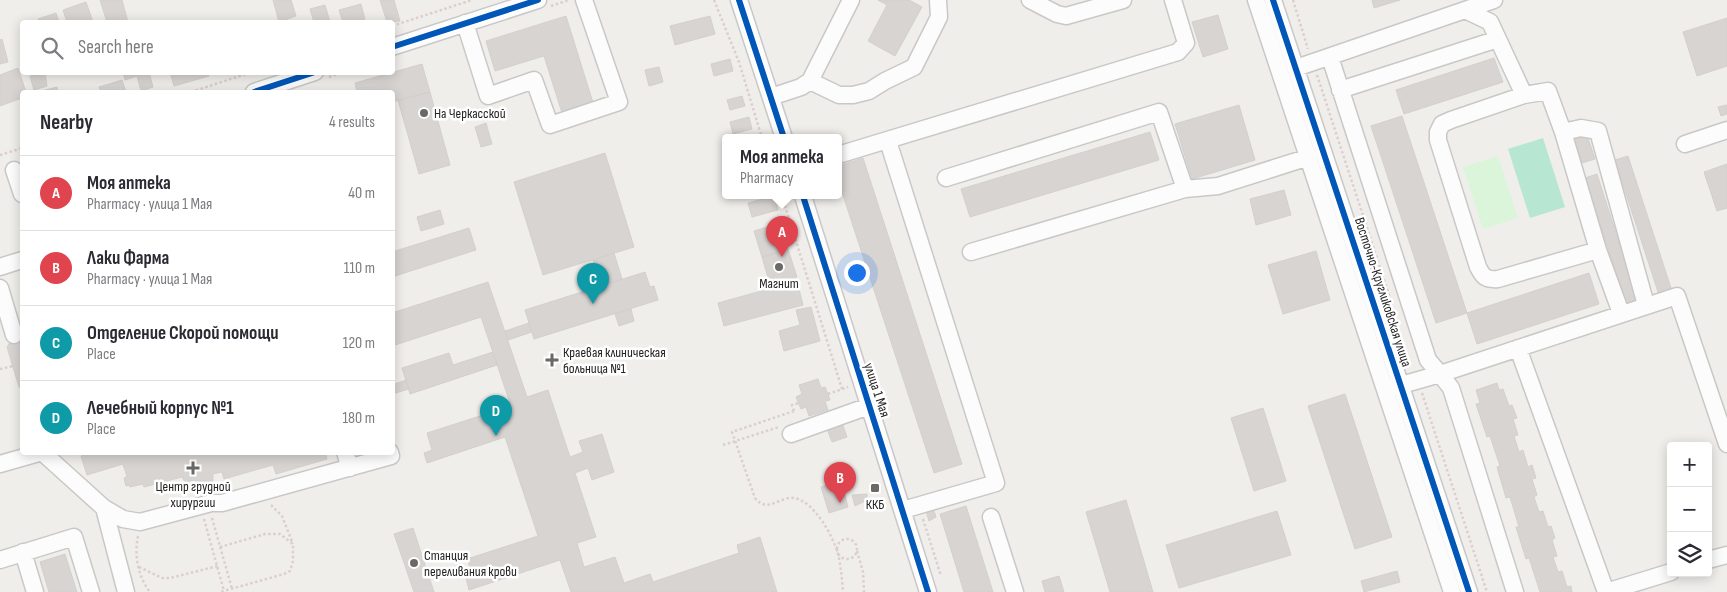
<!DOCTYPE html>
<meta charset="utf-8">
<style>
body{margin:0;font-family:"Sofia Sans Condensed",sans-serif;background:#f2f2f3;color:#2b2b33}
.controls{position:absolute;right:15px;bottom:15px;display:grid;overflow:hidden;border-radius:5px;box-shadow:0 2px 12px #0003}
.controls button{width:45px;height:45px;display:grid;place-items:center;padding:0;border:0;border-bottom:1px solid #e1e1e2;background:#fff;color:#2b2b33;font:25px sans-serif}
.you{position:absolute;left:856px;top:272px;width:18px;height:18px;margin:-12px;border:4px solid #fff;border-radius:50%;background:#1a73e8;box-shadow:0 0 0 8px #1a73e833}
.badge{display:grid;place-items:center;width:32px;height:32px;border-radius:50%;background:#ea580c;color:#fff;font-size:16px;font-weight:700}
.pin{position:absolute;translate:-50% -41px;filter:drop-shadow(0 1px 2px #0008)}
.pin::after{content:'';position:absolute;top:26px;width:18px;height:15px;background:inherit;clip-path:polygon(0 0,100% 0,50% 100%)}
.popup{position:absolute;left:722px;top:134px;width:120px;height:65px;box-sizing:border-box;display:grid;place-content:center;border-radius:5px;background:#fff;filter:drop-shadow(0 1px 4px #0005);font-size:16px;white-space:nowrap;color:#7c7c81}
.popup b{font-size:19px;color:#2b2b33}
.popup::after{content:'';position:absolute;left:50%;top:100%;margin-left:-10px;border:10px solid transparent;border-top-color:#fff}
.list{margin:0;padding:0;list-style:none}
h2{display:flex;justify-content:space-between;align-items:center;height:65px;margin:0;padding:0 20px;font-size:21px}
h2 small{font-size:16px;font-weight:400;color:#7c7c81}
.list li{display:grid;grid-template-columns:32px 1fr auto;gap:15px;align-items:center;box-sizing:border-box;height:75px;padding:0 20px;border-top:1px solid #e1e1e2}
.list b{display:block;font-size:19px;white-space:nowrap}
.list p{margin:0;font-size:16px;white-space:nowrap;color:#7c7c81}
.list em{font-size:16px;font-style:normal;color:#7c7c81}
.icon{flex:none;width:28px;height:28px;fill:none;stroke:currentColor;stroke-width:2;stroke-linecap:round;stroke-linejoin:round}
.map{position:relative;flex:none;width:1727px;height:592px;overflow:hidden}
.search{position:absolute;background:#fff;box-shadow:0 2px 12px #0003;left:20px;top:20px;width:375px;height:55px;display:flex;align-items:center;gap:12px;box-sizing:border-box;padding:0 18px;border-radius:5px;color:#7c7c81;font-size:19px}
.panel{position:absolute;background:#fff;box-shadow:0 2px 12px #0003;left:20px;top:90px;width:375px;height:365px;border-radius:5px}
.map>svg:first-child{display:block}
</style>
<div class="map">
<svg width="1727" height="592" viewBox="0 0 1727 592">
<rect width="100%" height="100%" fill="#f0eeeb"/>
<!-- park -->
<path fill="#daf5da" d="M1498,156L1518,218L1483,229L1463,167Z"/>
<!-- pitch -->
<path fill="#b7e6d2" d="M1543,138L1565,207L1530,218L1508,149Z"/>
<!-- building -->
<path fill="#d7d4d2" stroke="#d3d0cc" d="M100,0H122L128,22H107Z
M273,0H291L296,16L279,22Z
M380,0H394L400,21L387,22Z
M878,0H909L922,7L895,56L868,41L887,5Z
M1372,0H1400L1374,8Z
M86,2L93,22H67L63,10Z
M361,4L365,19L354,22H343L339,10Z
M325,5L330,22H314L310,9Z
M56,13L59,22H39L38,19Z
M1218,15L1228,49L1203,57L1192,22Z
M566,16L594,106L563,116L544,56L495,71L486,41Z
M710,16L715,34L675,45L670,26Z
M1727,18V66L1697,76L1683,32Z
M2,39L8,62L0,64V40Z
M1494,58L1503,82L1404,114L1396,90Z
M730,59L733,71L714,76L711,64Z
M422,64L430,92L392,102V92H357L355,83Z
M659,67L663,82L649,86L645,70Z
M18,68L26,92H22V98L0,106V75Z
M123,72H149L153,87L141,91L137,76L125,80Z
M170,72H207L209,76L174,86Z
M45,73L47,86L34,90L30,76Z
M122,80L126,92H101L99,87Z
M57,87L58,92H43L42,91Z
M430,92L450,165L419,174L398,100Z
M742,96L745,106L730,110L727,100Z
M1239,105L1255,160L1192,179L1175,124Z
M1727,105V114L1721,116L1718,107Z
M1402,116L1467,313L1436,323L1371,126Z
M749,117L752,129L733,134L730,122Z
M486,123L492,144L481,147L475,127Z
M1150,132L1159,160L970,217L961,189Z
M1586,132L1595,159L1582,163L1573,136Z
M605,153L634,247L543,275L514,182Z
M1628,156L1672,291L1659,295L1615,160Z
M863,158L962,464L934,473L838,180V166Z
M1727,164V208L1717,211L1704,172Z
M1597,174L1638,302L1627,306L1585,178Z
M1284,190L1291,215L1256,225L1250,199Z
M774,196L778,210L752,217L748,203Z
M440,210L444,224L421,231L417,217Z
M780,223L788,249L762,257L754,231Z
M469,228L476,250L392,277V252Z
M788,249L797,277L770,285L762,257Z
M1316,251L1330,300L1283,314L1268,265Z
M614,253L622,279L602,286L593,260Z
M645,272L650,287L654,286L658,300L534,339L525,310Z
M1589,273L1599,304L1477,344L1467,313Z
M797,281L803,305L724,326L718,303Z
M488,282L527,397L548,390L570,457L583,452L579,441L602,434L614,472L592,480L588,468L575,473L596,537L577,543L584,567L615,557L624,583L650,574L653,582L739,553L737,545L760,537L777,592H571L560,560L469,590L466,578L473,576L467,559L538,536L505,437L427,463L424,453L432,450L427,433L511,406L481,317L392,346V313Z
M811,307L820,341L784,351L779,331L800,325L796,310Z
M631,309L634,321L619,326L615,314Z
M529,323L532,332L508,340L505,331Z
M22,336V389L19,387L7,347L12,339Z
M493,352L497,365L410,394L402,368L449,353L453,365Z
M818,379L821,388L825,387L828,394L830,400L825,401L828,410L809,416L806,407L801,409L796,397L802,394L799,385Z
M406,380L409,389L392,394V385Z
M1497,383L1499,390L1503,389L1509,406L1512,405L1517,418L1513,419L1518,435L1514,436L1519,452L1523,450L1528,467L1532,465L1536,478L1532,479L1537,495L1534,497L1539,512L1543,511L1548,527L1551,526L1555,538L1552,540L1557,556L1553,557L1558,572L1562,571L1567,587L1571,586L1572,592H1540L1529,558L1526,559L1516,527H1519L1510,497L1506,498L1497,467L1500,466L1490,436L1487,437L1476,404L1480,403L1476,390Z
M1345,394L1392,537L1355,549L1308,406Z
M1263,408L1286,481L1254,491L1231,418Z
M841,420L847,437L832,442L826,426Z
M95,452H325L327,459L276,474L273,465L224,479L222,472L213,474V484L200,488L195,480L185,482L182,477L144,487L143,484L130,487L129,485L126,486L124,478L127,477L123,464L87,475L81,456Z
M841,480L848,507L829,513L821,487Z
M867,494V500L855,506L852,495Z
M1126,500L1153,592H1110L1086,512Z
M966,506L993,592H964L940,514Z
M933,508L936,517L929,521L926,511Z
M1277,511L1291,555L1179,588L1166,545Z
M413,528L434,592H414L394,534Z
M65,554L77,592H49L40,562Z
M1397,571L1400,582L1364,592L1361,581Z
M1059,576L1064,592H1045L1042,581Z"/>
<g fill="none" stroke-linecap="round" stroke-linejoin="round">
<!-- minor casing -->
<g stroke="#c9c8c7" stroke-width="19">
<path id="minor" d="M739,0L784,138
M1030,0L1057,14L1066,16L1123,0
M1256,0L1452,592
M1273,0L1469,592
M1465,10L1494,0
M465,23L488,96L534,80L550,125L619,102L584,0
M392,47L538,0
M1330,57L1428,360L1440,374L1677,296L1727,444
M1296,68L1465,10L1490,22L1524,95
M810,81L839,95H853L869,91L885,81L914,67L939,17L938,0
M1340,90L1498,39
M1548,91L1563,132L1598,250L1498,279C1486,280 1483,277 1478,267L1438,140V132L1442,124L1451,120L1524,95Z
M254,92L315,72
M771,97L801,87L810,81L851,0
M1563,132L1581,128L1598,131L1646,305
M888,141L996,483L903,510
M1685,144L1727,130
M838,155L1178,52L1186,43L1173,0
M14,170L22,194
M946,178L1159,112L1185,189L1218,186L1309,157
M803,196L928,592
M1598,250L1621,313
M971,252L1185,189
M0,267L22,260
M0,288L14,335
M1518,348L1606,592L1671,572
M1391,388L1440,374L1451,388L1515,592
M791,434L869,406
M42,452L104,508L123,519L140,522L211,503H222L391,456L390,452
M345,452L350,468
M0,464L42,452
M104,508L126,592
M991,517L1015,592
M23,552L35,592
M0,560L74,537L91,592
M1708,560L1727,555"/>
</g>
<!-- path -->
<path stroke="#dccecd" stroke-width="2.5" stroke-dasharray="2.5 2.5" stroke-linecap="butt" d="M714,0L739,62L762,138
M1293,0L1308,49
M551,6L569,0
M392,26L472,0
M1317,75L1390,298
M329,77L343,72
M191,92L252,72
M0,155L22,148
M782,196L842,389
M0,369L13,366
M1422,393L1487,592
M828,394L848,387
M794,411L732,432L755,498C768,514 779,496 794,498C814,501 833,536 838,554C841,567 842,579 843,592
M794,411L792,405L799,403
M723,445L779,427
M271,505L282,516L293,544
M212,518L232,589
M204,519L224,591
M923,519L941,576
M138,536C134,555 138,577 150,592
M837 549a10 10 0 1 1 20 0a10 10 0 1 1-20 0Z
M220,547L265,534H280L293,544V561L290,571L284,574L220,592
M857,551L863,572L864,592
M139,567L162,578H170L218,566"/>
<!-- minor -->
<use href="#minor" stroke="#fdfcfc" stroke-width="16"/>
<!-- cycleway casing -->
<g stroke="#fff" stroke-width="9">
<path id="cycleway" d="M739,0L784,138
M1273,0L1469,592
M392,47L538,0
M254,92L315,72
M803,196L928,592"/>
</g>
<!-- cycleway -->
<use href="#cycleway" stroke="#0057b8" stroke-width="6"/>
</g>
<!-- markers -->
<g fill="#6a6968" stroke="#fff" stroke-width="2">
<circle cx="424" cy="113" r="5"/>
<circle cx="779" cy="267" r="5"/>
<path d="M549.5 352.5h5v5h5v5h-5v5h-5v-5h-5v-5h5z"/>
<path d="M190.5 460.5h5v5h5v5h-5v5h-5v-5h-5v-5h5z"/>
<rect x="870" y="483" width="10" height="10" rx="2.5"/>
<circle cx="414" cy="563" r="5"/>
</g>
<g text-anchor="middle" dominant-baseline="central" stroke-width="5" stroke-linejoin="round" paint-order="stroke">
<!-- poi labels -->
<g font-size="14" fill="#222" stroke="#fff" text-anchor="start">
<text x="434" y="113">На Черкасской</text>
<text x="779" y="283" text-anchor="middle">Магнит</text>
<text x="563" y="352">Краевая клиническая<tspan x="563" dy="16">больница №1</tspan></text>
<text x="193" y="486" text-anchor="middle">Центр грудной<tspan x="193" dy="16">хирургии</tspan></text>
<text x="875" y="504" text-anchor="middle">ККБ</text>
<text x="424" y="555">Станция<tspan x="424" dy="16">переливания крови</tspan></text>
</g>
<!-- street labels -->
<g font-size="14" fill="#222" stroke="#fff">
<text transform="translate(1383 292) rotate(72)">Восточно-Кругликовская улица</text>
<text transform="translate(877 390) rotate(72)">улица 1 Мая</text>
</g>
</g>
</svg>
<div class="controls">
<button>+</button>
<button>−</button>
<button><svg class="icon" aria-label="layers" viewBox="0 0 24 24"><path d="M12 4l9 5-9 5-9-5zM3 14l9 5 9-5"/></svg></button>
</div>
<div class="you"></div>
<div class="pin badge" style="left:782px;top:257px;background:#e0444e">A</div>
<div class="popup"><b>Моя аптека</b>Pharmacy</div>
<div class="pin badge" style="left:840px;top:503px;background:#e0444e">B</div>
<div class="pin badge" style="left:593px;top:304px;background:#0f9aa8">C</div>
<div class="pin badge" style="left:496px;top:436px;background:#0f9aa8">D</div>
<div class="search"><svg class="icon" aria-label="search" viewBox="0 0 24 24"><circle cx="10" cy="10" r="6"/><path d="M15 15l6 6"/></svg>Search here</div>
<section class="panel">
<h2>Nearby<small>4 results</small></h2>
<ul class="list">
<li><span class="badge" style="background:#e0444e">A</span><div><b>Моя аптека</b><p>Pharmacy · улица 1 Мая</p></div><em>40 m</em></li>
<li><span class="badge" style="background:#e0444e">B</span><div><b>Лаки Фарма</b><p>Pharmacy · улица 1 Мая</p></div><em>110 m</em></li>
<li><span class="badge" style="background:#0f9aa8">C</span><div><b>Отделение Скорой помощи</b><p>Place</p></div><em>120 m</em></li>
<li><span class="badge" style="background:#0f9aa8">D</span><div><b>Лечебный корпус №1</b><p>Place</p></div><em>180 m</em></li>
</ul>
</section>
</div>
